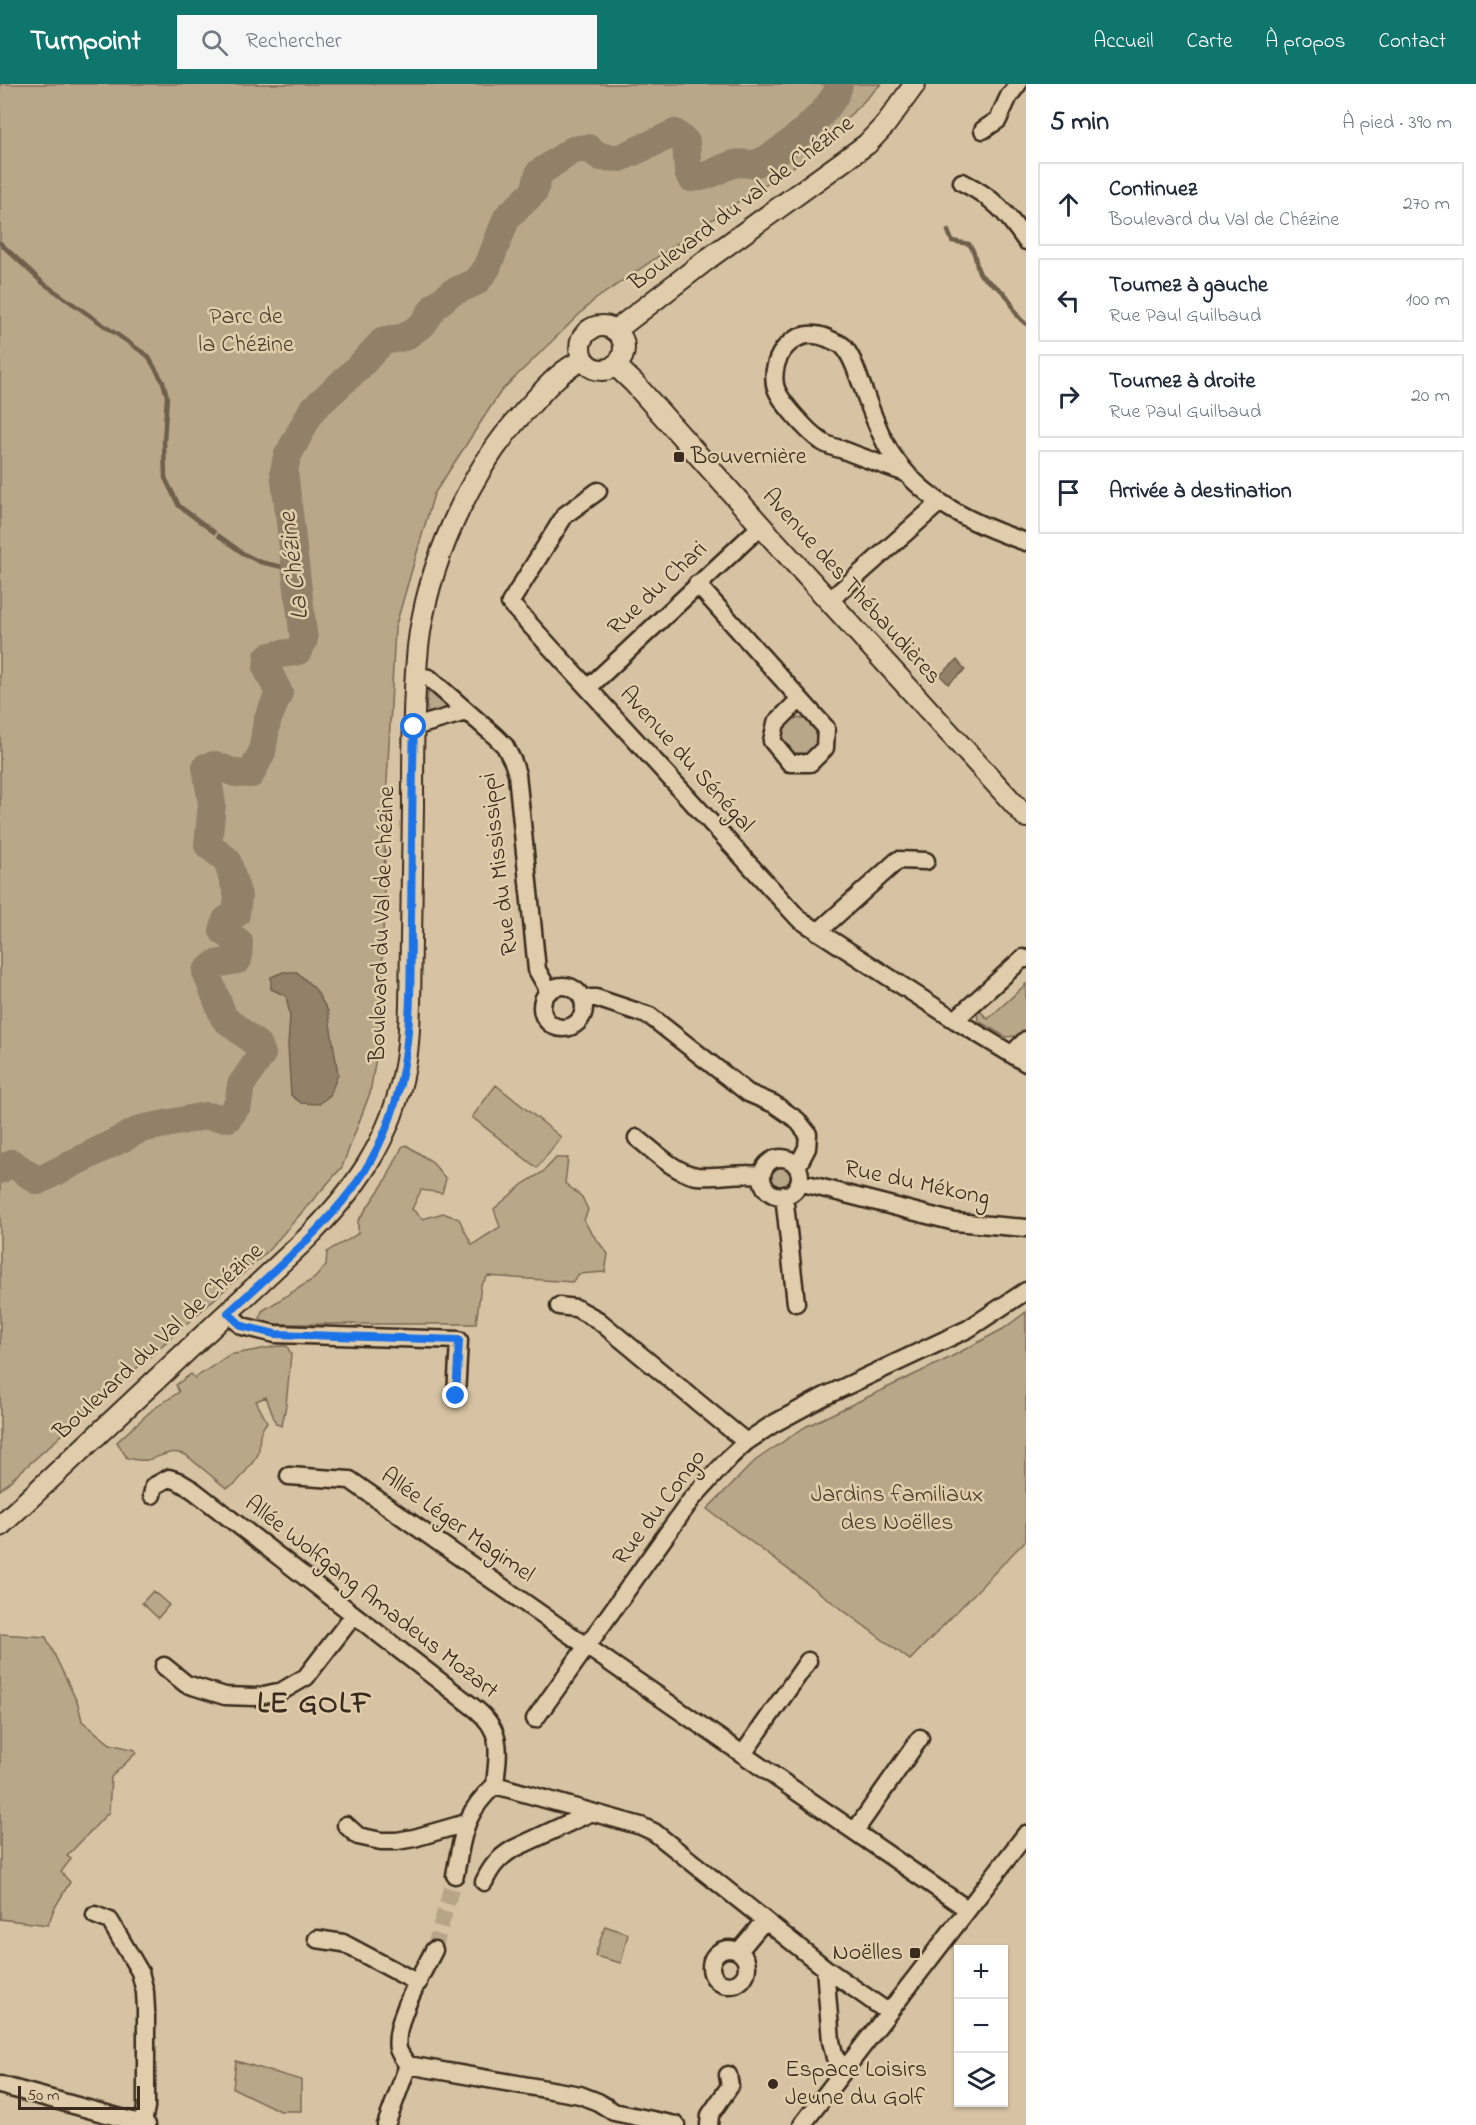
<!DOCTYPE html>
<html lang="fr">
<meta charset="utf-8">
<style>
body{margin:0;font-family:"Indie Flower",sans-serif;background:#f6f6f7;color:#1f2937}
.controls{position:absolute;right:18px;bottom:18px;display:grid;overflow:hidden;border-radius:0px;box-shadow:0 2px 4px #0004}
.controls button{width:54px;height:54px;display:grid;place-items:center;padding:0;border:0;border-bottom:2px solid #e0e1e3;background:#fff;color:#1f2937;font:30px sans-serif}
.scale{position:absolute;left:18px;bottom:15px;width:122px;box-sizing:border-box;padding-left:6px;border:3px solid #3b2a1e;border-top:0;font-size:16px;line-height:21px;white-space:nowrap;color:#3b2a1e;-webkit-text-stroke:4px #e1cdab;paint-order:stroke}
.stop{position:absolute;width:18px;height:18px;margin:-14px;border:4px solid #1a73e8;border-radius:50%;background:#fff}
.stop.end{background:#1a73e8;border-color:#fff;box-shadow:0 2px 6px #0008}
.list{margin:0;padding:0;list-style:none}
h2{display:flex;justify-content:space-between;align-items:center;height:78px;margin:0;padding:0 24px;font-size:26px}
h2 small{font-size:20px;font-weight:400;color:#747a83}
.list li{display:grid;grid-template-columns:39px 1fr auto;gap:18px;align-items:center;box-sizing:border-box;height:84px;margin:0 12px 12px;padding:0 12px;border:2px solid #e0e1e3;border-radius:0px}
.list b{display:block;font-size:22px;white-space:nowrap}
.list p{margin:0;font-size:20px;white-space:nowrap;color:#747a83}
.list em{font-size:20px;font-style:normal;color:#747a83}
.icon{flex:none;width:33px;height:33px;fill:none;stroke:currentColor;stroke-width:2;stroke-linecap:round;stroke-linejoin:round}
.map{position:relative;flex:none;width:1026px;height:2041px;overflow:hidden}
header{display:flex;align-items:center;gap:36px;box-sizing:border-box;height:84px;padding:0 30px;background:#0f766e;color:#fff}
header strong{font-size:28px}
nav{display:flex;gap:33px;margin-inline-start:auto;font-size:21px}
.search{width:420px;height:54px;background:#f6f6f7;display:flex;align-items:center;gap:15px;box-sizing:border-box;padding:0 21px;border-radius:0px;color:#747a83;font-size:22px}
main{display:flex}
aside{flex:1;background:#fff}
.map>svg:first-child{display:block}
</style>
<header>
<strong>Turnpoint</strong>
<div class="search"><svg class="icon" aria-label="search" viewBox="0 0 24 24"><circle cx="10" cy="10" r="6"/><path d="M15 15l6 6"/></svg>Rechercher</div>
<nav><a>Accueil</a><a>Carte</a><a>À propos</a><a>Contact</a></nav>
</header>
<main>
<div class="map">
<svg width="1026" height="2041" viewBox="0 0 1026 2041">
<rect width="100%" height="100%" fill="#d7c3a3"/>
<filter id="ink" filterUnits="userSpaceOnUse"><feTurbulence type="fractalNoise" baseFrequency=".0167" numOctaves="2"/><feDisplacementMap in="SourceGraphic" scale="12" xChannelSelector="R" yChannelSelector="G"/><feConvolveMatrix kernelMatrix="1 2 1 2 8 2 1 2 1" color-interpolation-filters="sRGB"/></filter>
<g filter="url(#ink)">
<!-- green -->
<path fill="#baa78a" stroke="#7a6854" stroke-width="1.5" d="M0,0H881L807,74L747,112L593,217L501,307L434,410L395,544L386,717L381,943L370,1009L342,1083L267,1168L0,1406Z
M431,608L443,617L446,622L444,626L432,630L428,629L426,620L428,609Z
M794,634L810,635L820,648L819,663L808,672L794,671L782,657L783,643Z
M1026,900V945L1016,952L1006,953L978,937L977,929L979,926L988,935Z
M496,1001L561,1053L537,1084L472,1033Z
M406,1061L431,1077L446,1095L442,1109L421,1106L412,1125L423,1135L443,1129L459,1135L472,1161L500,1143L494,1125L523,1100L543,1088L556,1074H568L565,1099L582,1113L588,1126L584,1136L590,1147L608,1170L605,1188L579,1190L572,1198L488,1192L481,1201L476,1240H268L260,1234L262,1227L315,1194L326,1181L327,1168C337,1160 348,1158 358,1149V1137L386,1096L402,1063Z
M769 1092a11 11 0 1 1 22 0a11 11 0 1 1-22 0Z
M1026,1228V1456L910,1576L707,1425L756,1376L805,1343L947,1275L1003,1245Z
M278,1262H287L291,1270L286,1321L282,1342L276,1340L266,1313L256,1317L267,1338C255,1354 262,1355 258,1370C258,1372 237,1399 235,1400C232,1402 229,1403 226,1404L186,1371C171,1364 162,1373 147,1376C141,1377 133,1375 127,1374L117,1358L152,1326L179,1308L176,1301L191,1290L195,1294L229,1271Z
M153,1507L169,1521L158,1534L142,1519Z
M0,1550L46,1553L78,1620L82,1637L110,1660L135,1666L136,1669L111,1693L109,1728L67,1772L71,1775L61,1788L70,1798L54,1825L48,1841L0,1835Z
M605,1842L628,1850L621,1879L595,1872Z
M236,1977L301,1996V2027H280L233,2004Z"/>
<!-- water -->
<path fill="#928069" stroke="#6f5e4b" stroke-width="1.5" d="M957,576L965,586L948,600L940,591Z
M283,888H297L315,905L328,927L338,990L330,1011L319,1020L301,1019L291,1011L288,961L290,932L286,912L271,905V893Z"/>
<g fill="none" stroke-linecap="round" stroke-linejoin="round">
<!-- stream -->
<path stroke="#6f5e4b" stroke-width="4.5" d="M948,147L952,157L969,160C979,173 973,178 980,190C984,196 998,202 1005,210C1015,221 1012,230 1026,240
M0,159L43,199L148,272L163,298L167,312L164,357L165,394L179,422L214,448
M219,452L244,470L260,478L296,486"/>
<!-- river -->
<path stroke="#928069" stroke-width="28" d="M0,1086L12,1079L38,1097L141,1045L205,1032L228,1034L238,1020L241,1001L262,970L259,962L224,934L206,888L215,880L238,876L239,858L223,847L226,836L236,830L238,812L227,776L208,761L212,720L206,683L215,681L235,689L251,690L262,668L267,637L279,609L267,585L268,573C278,569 288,570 298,567L304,556L284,387L287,373L312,326L358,284L383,257L405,253L423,240L435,222L451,209L476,198L487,184L507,133L534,108L539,89L573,66L588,64L601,73L620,74L675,49L686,58L688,88L691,94C707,95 719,84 734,80C742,78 750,81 757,79C779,72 837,23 839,0"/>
<!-- minor-tunnel -->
<path stroke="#b8a488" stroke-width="16" stroke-dasharray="16 8" stroke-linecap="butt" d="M434,1866L455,1791"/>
<!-- minor casing -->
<g stroke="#3b2a1e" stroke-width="21">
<path id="minor" d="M983,46L998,36L1009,12L1018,0
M962,98C994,114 1006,128 1026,157
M906,389C886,382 866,375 846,367C838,364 827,362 821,357C808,348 778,316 775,301C770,271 795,241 827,254C832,257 838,258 843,262C852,272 856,286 861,299C869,321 877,345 889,366C920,416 973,440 1026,458
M598,407L565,431L510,519L799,835L955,936L1026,979
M697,500L826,644L825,664L810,679H790L772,657L776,639L800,615
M829,517L939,419
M416,591L429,594L495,652L505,662L513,678L517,690L537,886L549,907
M588,604L761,442
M414,643L466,628
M818,848L898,776L926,777
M542 923a21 21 0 1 1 42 0a21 21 0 1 1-42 0Z
M583,914H596L650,932L748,1009L774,1020L797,1036L808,1050L807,1064L797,1083
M955,936L1023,874L1026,875
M1012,970L1026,956
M637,1054C654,1067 675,1089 697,1092C717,1094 740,1088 762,1091
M762 1093a19 19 0 1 1 38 0a19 19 0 1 1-38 0Z
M799,1098L955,1138L1026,1144
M784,1111L796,1219
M559,1222L576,1224L598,1236L746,1358
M228,1229L242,1242L275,1250L459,1256L456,1313
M289,1392L350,1396L599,1571L967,1825
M152,1411L154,1402L169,1394L178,1397L193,1406L477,1626C504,1649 498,1669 495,1701L641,1742L654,1748L825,1884L888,1928
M164,1582L186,1600L225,1612L255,1613L282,1607L306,1593L353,1532
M535,1635L691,1416L731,1372L746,1358L773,1340L823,1313L968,1245L1026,1207
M743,1670L808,1577
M346,1741L358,1752L381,1757H397L414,1754L466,1739
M855,1747L920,1654
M455,1791C463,1751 463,1730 495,1701
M484,1798C491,1783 498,1774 513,1765L592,1728
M95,1831L110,1837L140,1888L145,1908L146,1926V2023L143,2039
M317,1855L343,1859L418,1899
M711 1883a18 18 0 1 1 36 0a18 18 0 1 1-36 0Z
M739,1867L764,1837
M825,1884L831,1957L835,1974L845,1984
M408,1981L580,2011L598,2018L614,2028L676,2041
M0,2001L147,2041
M386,2041L408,1981C404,1976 400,1971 398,1965C393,1938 422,1890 434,1866
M709,2041L710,2031L730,2002L728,1991
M802,2041L1026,1750"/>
</g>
<!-- tertiary casing -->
<g stroke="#3b2a1e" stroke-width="24">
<path id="tertiary" d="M580 264a22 22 0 1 1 44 0a22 22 0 1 1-44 0Z
M616,246L709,174L867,60L885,41L915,0
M615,281L634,299L761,442L1026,733
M0,1442L302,1159C354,1108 392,1056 405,982C409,962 409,942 410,922C411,855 412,789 413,722C413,669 413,615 418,563C427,483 468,389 523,329C541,310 558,286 584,276"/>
</g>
<!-- minor -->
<use href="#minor" stroke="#e1cdab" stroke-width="16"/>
<!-- tertiary -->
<use href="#tertiary" stroke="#e1cdab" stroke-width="20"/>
</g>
</g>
<g fill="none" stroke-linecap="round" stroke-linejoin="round" filter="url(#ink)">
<!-- route -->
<path stroke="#1a73e8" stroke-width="8" d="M414,643C412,706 412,770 411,834C410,932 415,1020 353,1104C318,1151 271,1189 228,1229L242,1242L275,1250L459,1256L456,1312"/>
</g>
<!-- markers -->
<g fill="#3b2a1e" stroke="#e1cdab" stroke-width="2">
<rect x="673" y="367" width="12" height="12" rx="3"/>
<rect x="909" y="1863" width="12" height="12" rx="3"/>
<circle cx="773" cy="2000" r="6"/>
</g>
<g text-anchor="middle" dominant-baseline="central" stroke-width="5" stroke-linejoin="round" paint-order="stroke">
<!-- street labels -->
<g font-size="24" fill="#3b2a1e" stroke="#e1cdab">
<text transform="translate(742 120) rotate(-37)">Boulevard du val de Chézine</text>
<text transform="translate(851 503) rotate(48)">Avenue des Thébaudières</text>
<text transform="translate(658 505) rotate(-43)">Rue du Chari</text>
<text transform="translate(686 676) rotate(48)">Avenue du Sénégal</text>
<text transform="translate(500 780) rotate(-97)">Rue du Mississippi</text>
<text transform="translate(383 840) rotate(-88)">Boulevard du Val de Chézine</text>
<text transform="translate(917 1100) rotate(12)">Rue du Mékong</text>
<text transform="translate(159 1258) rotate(-43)">Boulevard du Val de Chézine</text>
<text transform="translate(660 1424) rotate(-53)">Rue du Congo</text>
<text transform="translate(457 1442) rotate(35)">Allée Léger Magimel</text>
<text transform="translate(371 1514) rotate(38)">Allée Wolfgang Amadeus Mozart</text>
</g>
<!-- park labels -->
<g font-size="24" fill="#4e3d2e" stroke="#e1cdab">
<text x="246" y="233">Parc de<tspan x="246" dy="28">la Chézine</tspan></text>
<text x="897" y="1411">Jardins familiaux<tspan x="897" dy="28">des Noëlles</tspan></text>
</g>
<!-- poi labels -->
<g font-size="24" fill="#3b2a1e" stroke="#e1cdab" text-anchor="start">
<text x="691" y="373">Bouvernière</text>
<text x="903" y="1869" text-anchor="end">Noëlles</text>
<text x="785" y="1986">Espace Loisirs<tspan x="785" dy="28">Jeune du Golf</tspan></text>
</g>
<!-- water labels -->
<g font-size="26" font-style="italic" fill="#4c3b2d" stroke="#e1cdab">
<text transform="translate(295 482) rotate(-97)">La Chézine</text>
</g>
<!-- district labels -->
<g font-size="30" font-weight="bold" letter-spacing="1.5" fill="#3b2a1e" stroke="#e1cdab">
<text x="315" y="1621">LE GOLF</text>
</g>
</g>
</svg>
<div class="controls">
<button>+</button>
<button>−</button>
<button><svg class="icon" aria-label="layers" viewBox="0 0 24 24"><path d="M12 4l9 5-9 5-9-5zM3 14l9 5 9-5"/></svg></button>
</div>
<div class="scale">50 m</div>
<div class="stop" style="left:414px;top:643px"></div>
<div class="stop end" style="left:456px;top:1312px"></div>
</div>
<aside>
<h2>5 min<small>À pied · 390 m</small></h2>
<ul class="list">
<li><svg class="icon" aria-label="ahead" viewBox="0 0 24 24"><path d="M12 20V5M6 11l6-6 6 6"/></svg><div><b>Continuez</b><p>Boulevard du Val de Chézine</p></div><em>270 m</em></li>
<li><svg class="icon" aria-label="left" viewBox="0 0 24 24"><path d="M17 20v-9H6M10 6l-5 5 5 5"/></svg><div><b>Tournez à gauche</b><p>Rue Paul Guilbaud</p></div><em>100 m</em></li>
<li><svg class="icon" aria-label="right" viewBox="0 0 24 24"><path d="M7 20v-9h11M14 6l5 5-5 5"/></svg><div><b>Tournez à droite</b><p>Rue Paul Guilbaud</p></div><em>20 m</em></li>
<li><svg class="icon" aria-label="arrive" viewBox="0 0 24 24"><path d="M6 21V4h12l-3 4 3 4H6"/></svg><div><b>Arrivée à destination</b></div></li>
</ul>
</aside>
</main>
